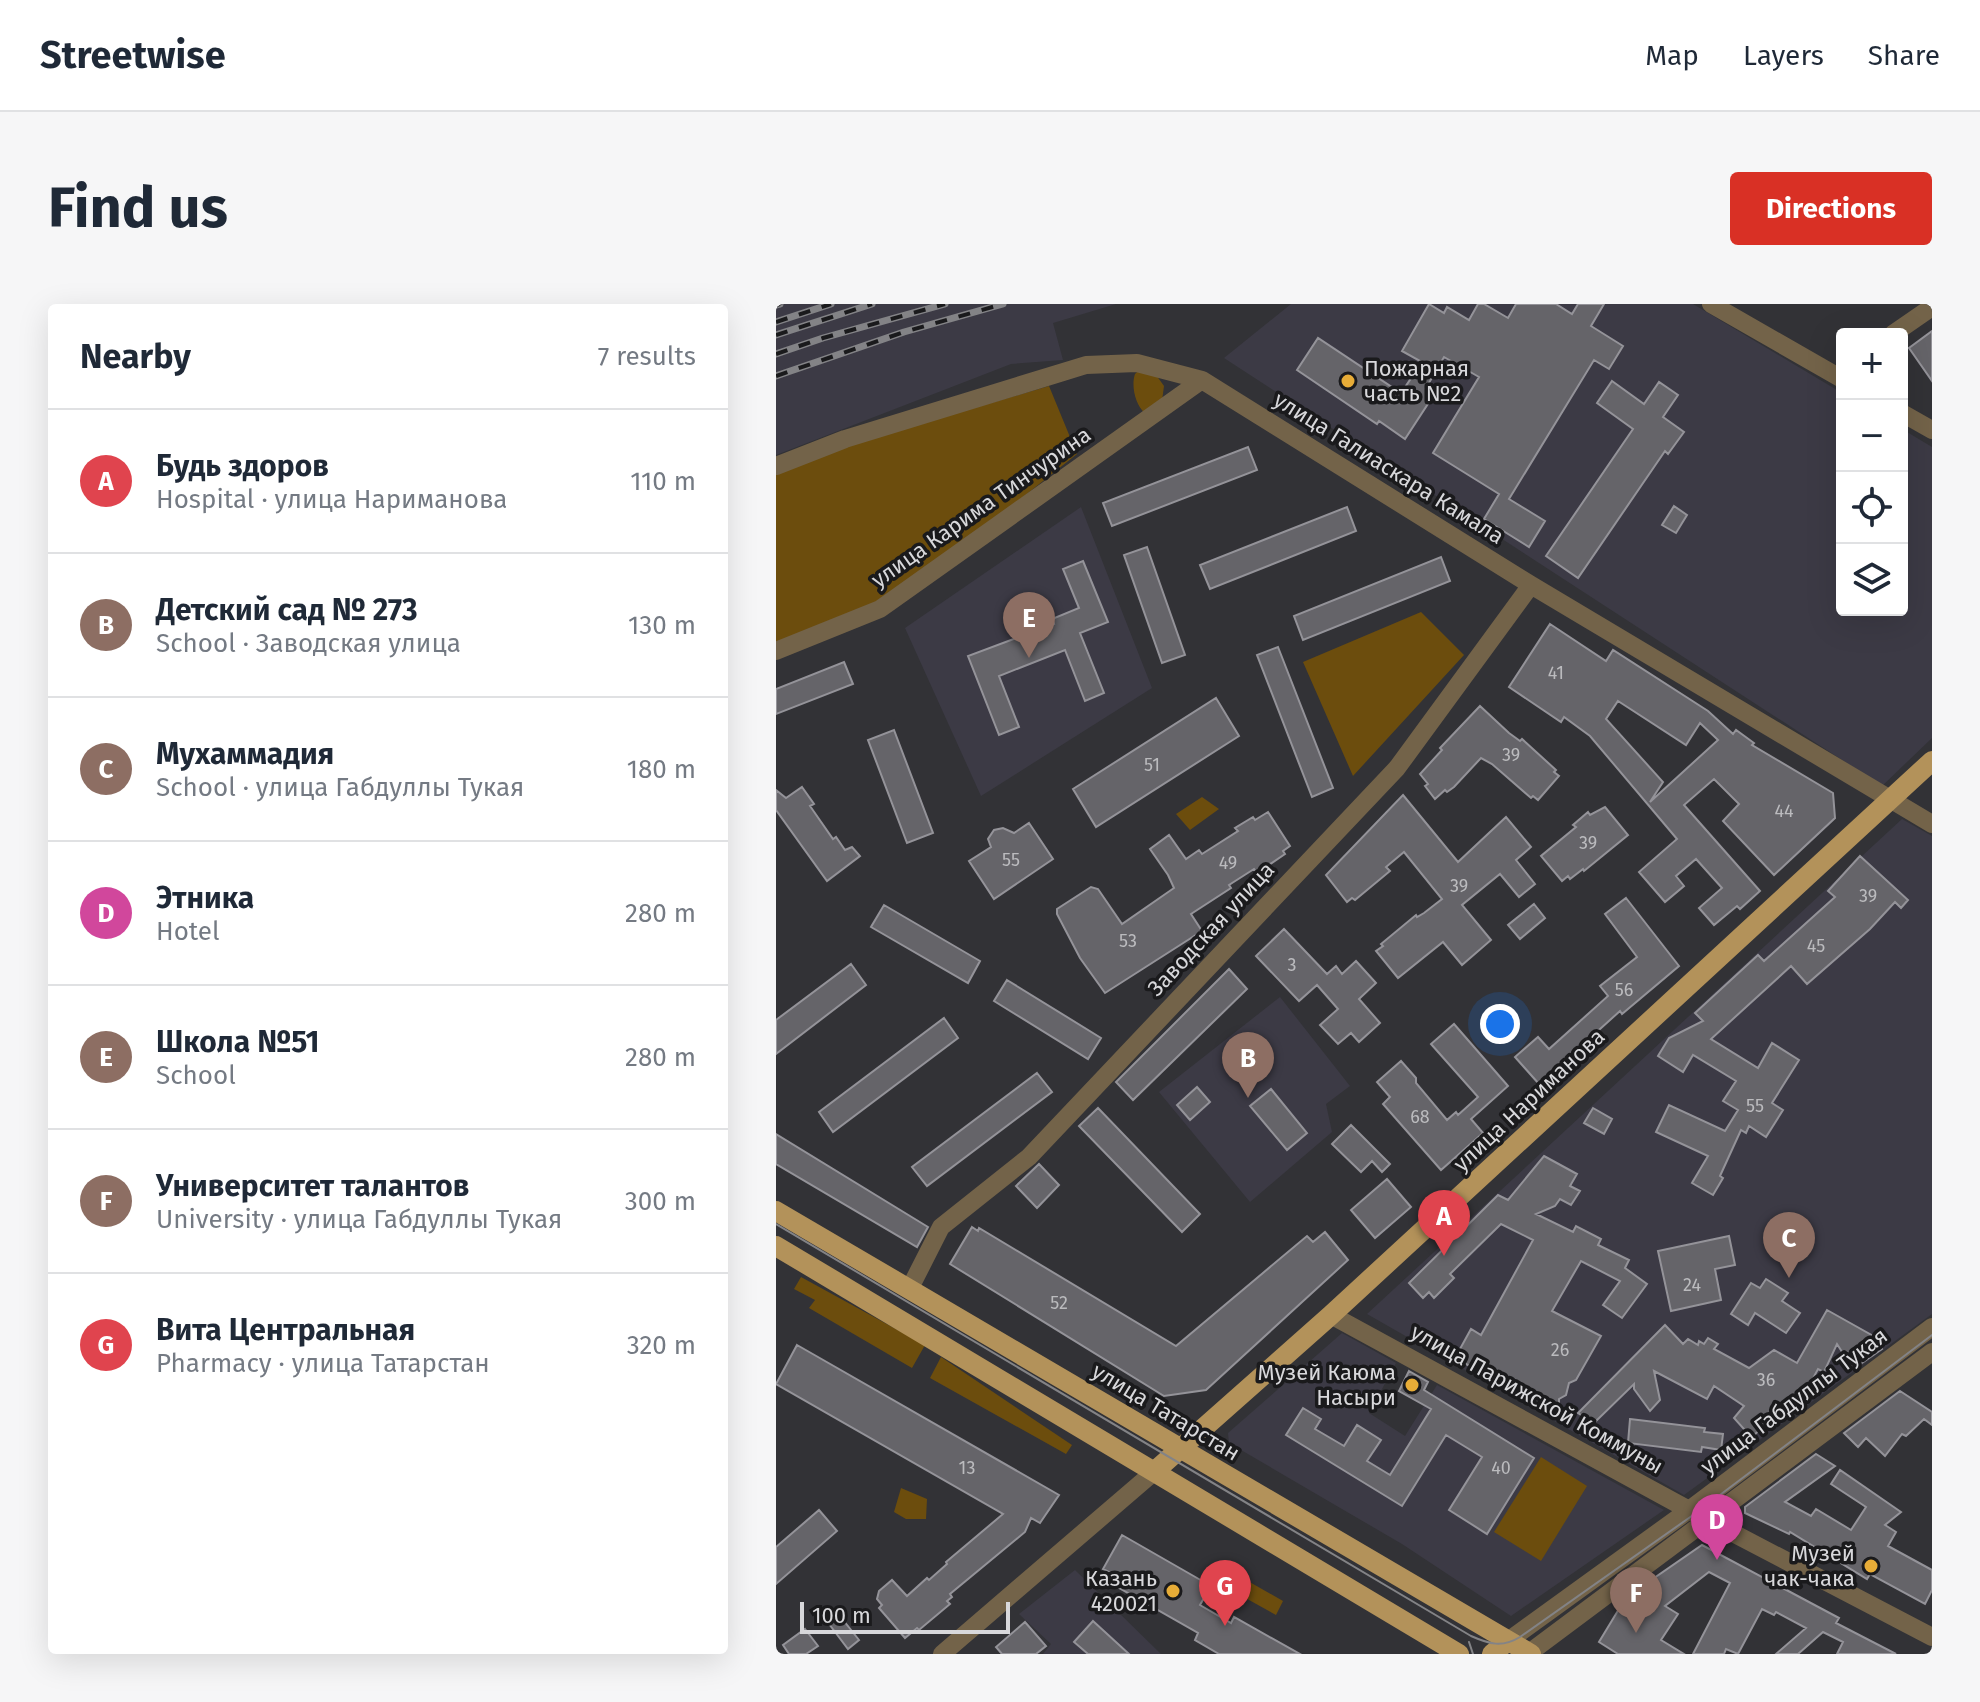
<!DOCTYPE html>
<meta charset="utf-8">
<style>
body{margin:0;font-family:"Fira Sans",sans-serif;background:#f6f6f7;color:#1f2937}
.controls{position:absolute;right:24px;top:24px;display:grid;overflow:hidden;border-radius:8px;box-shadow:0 8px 32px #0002}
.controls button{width:72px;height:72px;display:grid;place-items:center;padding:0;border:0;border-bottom:2px solid #e0e1e3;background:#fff;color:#1f2937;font:40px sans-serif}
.scale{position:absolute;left:24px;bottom:20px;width:210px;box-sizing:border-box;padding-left:8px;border:4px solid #d8d8db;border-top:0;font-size:22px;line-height:28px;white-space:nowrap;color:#d8d8db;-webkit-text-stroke:6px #1a1a1c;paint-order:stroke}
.you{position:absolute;left:724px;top:720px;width:28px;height:28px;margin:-20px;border:6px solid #fff;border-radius:50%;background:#1a73e8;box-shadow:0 0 0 12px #1a73e833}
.badge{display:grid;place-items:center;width:52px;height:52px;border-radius:50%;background:#d93025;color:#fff;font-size:26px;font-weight:700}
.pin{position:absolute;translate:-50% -66px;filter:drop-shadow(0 2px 4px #0008)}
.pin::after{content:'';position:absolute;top:42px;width:28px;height:24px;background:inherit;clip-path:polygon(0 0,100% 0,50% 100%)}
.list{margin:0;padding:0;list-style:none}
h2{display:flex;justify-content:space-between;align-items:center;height:104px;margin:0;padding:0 32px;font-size:34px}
h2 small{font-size:26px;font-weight:400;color:#747a83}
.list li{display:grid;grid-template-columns:52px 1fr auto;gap:24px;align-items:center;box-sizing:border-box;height:144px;padding:0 32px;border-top:2px solid #e0e1e3}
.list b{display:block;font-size:30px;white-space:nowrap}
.list p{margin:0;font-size:26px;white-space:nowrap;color:#747a83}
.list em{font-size:26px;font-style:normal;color:#747a83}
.icon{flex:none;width:44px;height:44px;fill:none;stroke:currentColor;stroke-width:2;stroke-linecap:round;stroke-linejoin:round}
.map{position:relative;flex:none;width:1156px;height:1350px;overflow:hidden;border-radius:8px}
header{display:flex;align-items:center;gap:48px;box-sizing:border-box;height:112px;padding:0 40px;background:#fff;border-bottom:2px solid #e0e1e3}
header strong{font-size:38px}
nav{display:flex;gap:44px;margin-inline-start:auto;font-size:28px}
.intro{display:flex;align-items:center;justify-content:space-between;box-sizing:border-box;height:192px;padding:0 48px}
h1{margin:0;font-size:56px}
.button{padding:20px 36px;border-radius:8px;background:#d93025;color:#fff;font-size:28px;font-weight:700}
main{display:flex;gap:48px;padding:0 48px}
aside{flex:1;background:#fff;border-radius:8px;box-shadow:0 8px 32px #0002}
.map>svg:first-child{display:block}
</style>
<header>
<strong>Streetwise</strong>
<nav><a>Map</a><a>Layers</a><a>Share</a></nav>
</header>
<div class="intro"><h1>Find us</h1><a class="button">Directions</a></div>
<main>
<aside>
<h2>Nearby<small>7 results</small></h2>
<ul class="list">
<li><span class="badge" style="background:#e0444e">A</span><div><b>Будь здоров</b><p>Hospital · улица Нариманова</p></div><em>110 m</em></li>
<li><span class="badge" style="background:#8d6e63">B</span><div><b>Детский сад № 273</b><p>School · Заводская улица</p></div><em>130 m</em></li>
<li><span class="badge" style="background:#8d6e63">C</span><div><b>Мухаммадия</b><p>School · улица Габдуллы Тукая</p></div><em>180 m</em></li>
<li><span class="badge" style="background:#d1479c">D</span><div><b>Этника</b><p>Hotel</p></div><em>280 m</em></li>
<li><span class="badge" style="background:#8d6e63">E</span><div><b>Школа №51</b><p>School</p></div><em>280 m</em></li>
<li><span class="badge" style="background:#8d6e63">F</span><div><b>Университет талантов</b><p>University · улица Габдуллы Тукая</p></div><em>300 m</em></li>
<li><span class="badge" style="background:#e0444e">G</span><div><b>Вита Центральная</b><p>Pharmacy · улица Татарстан</p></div><em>320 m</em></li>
</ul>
</aside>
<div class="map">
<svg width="1156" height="1350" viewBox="0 0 1156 1350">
<rect width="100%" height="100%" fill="#323236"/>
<!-- built -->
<path fill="#3c3a45" d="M0,0H340L277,19L287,56L235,60L0,151Z
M515,0H917L1066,89V306H1126V125L1156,143V434L1106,482L448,54Z
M305,203L376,384L205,492L129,324Z
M1126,515L1156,532V1010L908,1191L591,1010Z
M504,693L574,782L550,800L556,828L474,898L383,788Z
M566,1029L620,1059L593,1109L629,1132L661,1081L888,1206L735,1312L626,1240L453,1139L452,1129Z
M299,1266L385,1350H267L275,1340L243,1310Z"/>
<!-- green -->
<path fill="#6c4d0d" d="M362,67L378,68L388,82L386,97L369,109C359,101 355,81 359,70Z
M273,82L301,150L130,286L0,340V168L72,141Z
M645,308L688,351L577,472L527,358Z
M426,493L443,505L414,526L400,510Z
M25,973L149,1041L136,1064L33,1004L39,996L18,985Z
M165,1053L296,1141L290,1150L154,1074Z
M765,1153L811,1182L765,1257L718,1228Z
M125,1184L151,1195L150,1215H130L118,1208Z
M463,1272L507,1297L500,1311L455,1286Z"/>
<!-- building -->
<path fill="#656469" stroke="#949399" stroke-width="2" fill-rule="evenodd" d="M653,0L668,9L671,3L693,16L702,0H708L732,14L740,0H780L796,10L802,0H828L815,22L847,42L833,65L818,56L733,195L769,217L753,243L708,215L723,190L657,149L703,73L668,53L650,84L659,89L629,135L603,117L601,120L521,66L542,34L625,89L646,58L626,47Z
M1156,27V77L1133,44Z
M836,77L868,100L883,78L902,91L887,113L908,128L892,150L889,147L802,274L770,252L857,125L821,99Z
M472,143L481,166L336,222L327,199Z
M898,202L911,211L900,229L886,221Z
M571,203L580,227L434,285L424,261Z
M371,243L409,351L386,359L348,251Z
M665,253L674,277L527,336L518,312Z
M307,257L332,318L304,329L328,389L309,397L289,346L223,372L243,423L223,431L192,352L278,320L276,315L303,304L287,265Z
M774,320L830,357L837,346L932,407L957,430L960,426L978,439L976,441L1057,489L1059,514L998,571L947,517L963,500L938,475L908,501L984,587L964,605L961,602L938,621L923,604L946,584L920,555L900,572L908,582L889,598L863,568L901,535L814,432L788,413L785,418L733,383ZM842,397L910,441L924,419L942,436L874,498L887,478L830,415Z
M502,343L557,484L536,493L481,351Z
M68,358L77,380L0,410V385Z
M440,394L463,432L320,523L297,485Z
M704,402L733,429L744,437L746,435L780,466L778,468L783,472L762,496L757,492L755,494L716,460L705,454L678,483L671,488L669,486L659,495L649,482L652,480L644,470L666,446L664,444Z
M118,426L157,529L131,539L92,436Z
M26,483L38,500L34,502L57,535L60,533L69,546L76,543L84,552L51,577L0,506V486L10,494Z
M627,491L682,558L730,513L755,543L740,556L759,580L743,593L724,570L686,601L715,636L686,661L667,638L622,674L600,647L607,642L605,640L640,611L641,613L648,609L666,595L628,548L610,563L614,567L579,596L576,594L571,598L550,571Z
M829,503L852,531L808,567L807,565L794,575L792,572L786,577L765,552L800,523L797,521L812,508L814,511Z
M492,508L514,542L507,547L509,550L481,569L478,565L453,581L455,584L415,610L426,627L329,689L304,654L281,610V605L315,583L322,585L346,620L398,584L392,571L374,545L393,531L410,555L423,546L426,550L462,527L459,524L477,513L479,516Z
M253,519L277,555L218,595L193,557L215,543L212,535L218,526L227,524L238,529Z
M1084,552L1132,596L1125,604L1119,598L1094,625L1031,680L1015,662L935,735L982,764L996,739L1023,756L996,799L1007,806L990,833L973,822L970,829L965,826L944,872L947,874L937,891L916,879L932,852L880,828L893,801L949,827L962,806L947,797L960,777L917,751L907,768L882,752L893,734L927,717L919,709L982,651L988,657L1059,593L1052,587Z
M850,594L903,662L846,710L844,707L763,780L739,753L762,733L773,745L832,692L824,682L861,653L829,610Z
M758,600L769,614L744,635L732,621Z
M108,601L204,657L192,679L95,623Z
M508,625L551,670L560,662L566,670L580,657L600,679L583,695L604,719L583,738L575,729L562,740L544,721L562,705L541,681L523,697L480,652Z
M75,660L90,681L0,750V716Z
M453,665L471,685L357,796L340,778Z
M231,676L325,734L312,755L218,697Z
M168,714L182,734L57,828L43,808Z
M678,720L732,782L695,815L707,829L665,866L607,800L614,793L601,778L625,757L640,774V779L671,816L680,808L682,811L702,793L655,740Z
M261,769L276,788L151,882L136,863Z
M421,783L434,798L414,816L401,801Z
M495,785L531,829L511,846L474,802Z
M322,804L424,910L406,928L303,822Z
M817,804L836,815L828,830L808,819Z
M575,821L614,860L606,868L596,857L585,868L556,840Z
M0,830L152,923L141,943L0,860Z
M768,852L801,870L794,882L804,887L795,901L784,895L779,902L760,910L797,928L800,922L825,935L822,941L853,956L849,964L871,980L846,1014L827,1001L844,977L805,957L776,1007L825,1032L800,1076L793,1079L790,1091L783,1095V1103L772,1109L768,1108L761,1101L751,1100L743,1091L731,1089L734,1084L679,1054L695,1025L705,1031L757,936L725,920L674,970L678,974L658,994L653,988L647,994L633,979L722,891L732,896Z
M263,860L283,881L261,904L240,882Z
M611,875L635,903L599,934L575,906Z
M196,923L202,927L203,924L400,1042L531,932L537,938L549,928L572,956L430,1086L388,1092L174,960Z
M953,932L959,961L939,965L945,996L895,1007L882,947Z
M990,975L1012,989L1006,997L1024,1009L1010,1029L979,1009L972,1021L955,1010L975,979L984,984Z
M1051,1006L1099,1033L1106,1045L1077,1065L1061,1040L1048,1068L1042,1065L1033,1082L1036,1087L975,1133L958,1114L968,1102L938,1082L931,1095L878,1067L884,1096L874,1107L858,1085V1080L818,1119L802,1109L889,1021L907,1040L912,1035L922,1041L923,1037L928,1040L932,1034L942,1040L938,1045L973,1064L998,1046L1021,1059Z
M21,1041L283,1191L264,1219L255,1214L249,1228L174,1290L176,1293L171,1297L174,1300L143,1326L141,1324L129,1334L103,1304L106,1301L101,1295L103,1287L116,1276L131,1292L151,1274L153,1276L171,1260L170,1258L227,1210L0,1080Z
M633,1067L652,1078L648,1086L758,1154L711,1230L673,1206L706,1153L670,1131L626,1202L510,1131L527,1104L545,1115L539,1125L568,1142L581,1121L605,1136L591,1157L614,1171L655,1105L623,1087Z
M1124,1087L1156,1108V1121L1148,1115L1130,1132L1126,1130L1109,1152L1090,1134L1082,1143L1068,1129Z
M854,1115L929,1124L928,1128L947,1130L945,1146L926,1143L925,1148L852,1139Z
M1040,1150L1059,1162L1009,1198L1035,1212L1040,1205L1075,1226L1090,1203L1055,1180L1064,1166L1125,1208L1109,1221L1120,1228L1112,1242L1156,1266V1286L1149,1300L1094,1270L1091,1275L1014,1228L1013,1230L969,1209V1203Z
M43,1206L61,1227L0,1280V1243Z
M346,1231L435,1282L424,1301L455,1319L458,1313L524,1350H443L419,1336L422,1329L338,1281L342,1273L327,1265Z
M926,1241L1063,1314L1060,1319L1120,1350H1061L1067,1338L1047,1328L1022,1350H1000L1030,1324L1000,1308L998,1311L986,1305L962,1350L950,1345L948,1350H917L954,1279L933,1268L889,1302L902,1310L885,1336L908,1350H842L823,1338L849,1295L859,1301L871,1279Z
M60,1307L83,1336L72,1345L50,1316Z
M317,1317L353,1350H312L298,1338Z
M249,1318L270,1342L260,1350H226L220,1343Z
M29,1325L42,1342L30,1350H13L7,1341Z"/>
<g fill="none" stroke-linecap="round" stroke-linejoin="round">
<!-- minor -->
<path stroke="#736349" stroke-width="18" d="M935,0L1066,75
M1117,30L1156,3
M1126,109L1156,126
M0,162L69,135L310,61L361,59L426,76L755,281L1156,520
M0,347L104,305L426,76
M134,984L165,923L253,853L621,464L755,281
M555,1011L913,1206L1156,1333
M732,1337L913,1206L1156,1023
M753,1349L1156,1048
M166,1350L379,1167"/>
<!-- major -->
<path stroke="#b3925a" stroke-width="20" d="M0,907L755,1350
M0,942L683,1350
M379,1167L555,1011L1156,457
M716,1350L732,1337"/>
<!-- tram -->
<path stroke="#838386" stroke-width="2" d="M0,920L695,1332C713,1340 726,1344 744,1333L920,1209L1156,1031
M693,1338L697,1350"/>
<!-- rail casing -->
<g stroke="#838386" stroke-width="7">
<path id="rail" d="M0,1L4,0
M0,18L55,0
M0,31L96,0
M0,50L47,34L169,0
M0,72L128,28L227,0"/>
</g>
<!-- rail -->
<use href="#rail" stroke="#1a1a1c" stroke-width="4" stroke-dasharray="12" stroke-linecap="butt"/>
</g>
<!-- markers -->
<g fill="#e7ac37" stroke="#1a1a1c" stroke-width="3">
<circle cx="572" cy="77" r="8"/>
<circle cx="636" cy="1081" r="8"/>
<circle cx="1095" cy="1262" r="8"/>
<circle cx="397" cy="1287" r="8"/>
</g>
<g text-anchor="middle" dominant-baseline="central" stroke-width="7" stroke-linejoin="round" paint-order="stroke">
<!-- number labels -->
<g font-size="18" fill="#bbbbbe">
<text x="780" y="369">41</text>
<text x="735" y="451">39</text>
<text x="376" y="461">51</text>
<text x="1008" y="507">44</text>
<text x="812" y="539">39</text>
<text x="235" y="556">55</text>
<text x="452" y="559">49</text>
<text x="683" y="582">39</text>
<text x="1092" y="592">39</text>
<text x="352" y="637">53</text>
<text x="1040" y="642">45</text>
<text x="516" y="661">3</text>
<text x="848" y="686">56</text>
<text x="979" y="802">55</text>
<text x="644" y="813">68</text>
<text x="916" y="981">24</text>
<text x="283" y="999">52</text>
<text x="784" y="1046">26</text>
<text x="990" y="1076">36</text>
<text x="191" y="1164">13</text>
<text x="725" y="1164">40</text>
</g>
<!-- poi labels -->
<g font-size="22" fill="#d8d8db" stroke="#1a1a1c" text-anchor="end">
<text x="588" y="64" text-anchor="start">Пожарная<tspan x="588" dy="25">часть №2</tspan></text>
<text x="620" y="1068">Музей Каюма<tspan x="620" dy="25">Насыри</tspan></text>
<text x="1079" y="1249">Музей<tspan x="1079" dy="25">чак-чака</tspan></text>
<text x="381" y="1274">Казань<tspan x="381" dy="25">420021</tspan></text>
</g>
<!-- street labels -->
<g font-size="22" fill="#d8d8db" stroke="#1a1a1c">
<text transform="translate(613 164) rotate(32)">улица Галиаскара Камала</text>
<text transform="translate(205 203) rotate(-35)">улица Карима Тинчурина</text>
<text transform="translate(435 625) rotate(-47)">Заводская улица</text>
<text transform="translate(753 796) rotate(-43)">улица Нариманова</text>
<text transform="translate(761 1095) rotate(29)">улица Парижской Коммуны</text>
<text transform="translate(1018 1097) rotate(-37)">улица Габдуллы Тукая</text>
<text transform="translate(390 1108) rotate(31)">улица Татарстан</text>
</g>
</g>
</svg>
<div class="controls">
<button>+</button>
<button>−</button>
<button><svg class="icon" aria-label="locate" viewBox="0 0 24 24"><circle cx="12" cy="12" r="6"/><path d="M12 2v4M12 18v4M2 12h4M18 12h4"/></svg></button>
<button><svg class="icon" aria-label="layers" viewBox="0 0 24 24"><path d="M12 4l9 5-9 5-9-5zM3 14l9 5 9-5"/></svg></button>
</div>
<div class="scale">100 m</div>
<div class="you"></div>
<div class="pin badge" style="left:668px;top:952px;background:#e0444e">A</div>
<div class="pin badge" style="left:472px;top:794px;background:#8d6e63">B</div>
<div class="pin badge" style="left:1013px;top:974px;background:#8d6e63">C</div>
<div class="pin badge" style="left:941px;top:1256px;background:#d1479c">D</div>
<div class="pin badge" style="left:253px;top:354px;background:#8d6e63">E</div>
<div class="pin badge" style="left:860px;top:1329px;background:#8d6e63">F</div>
<div class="pin badge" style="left:449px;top:1322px;background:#e0444e">G</div>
</div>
</main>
